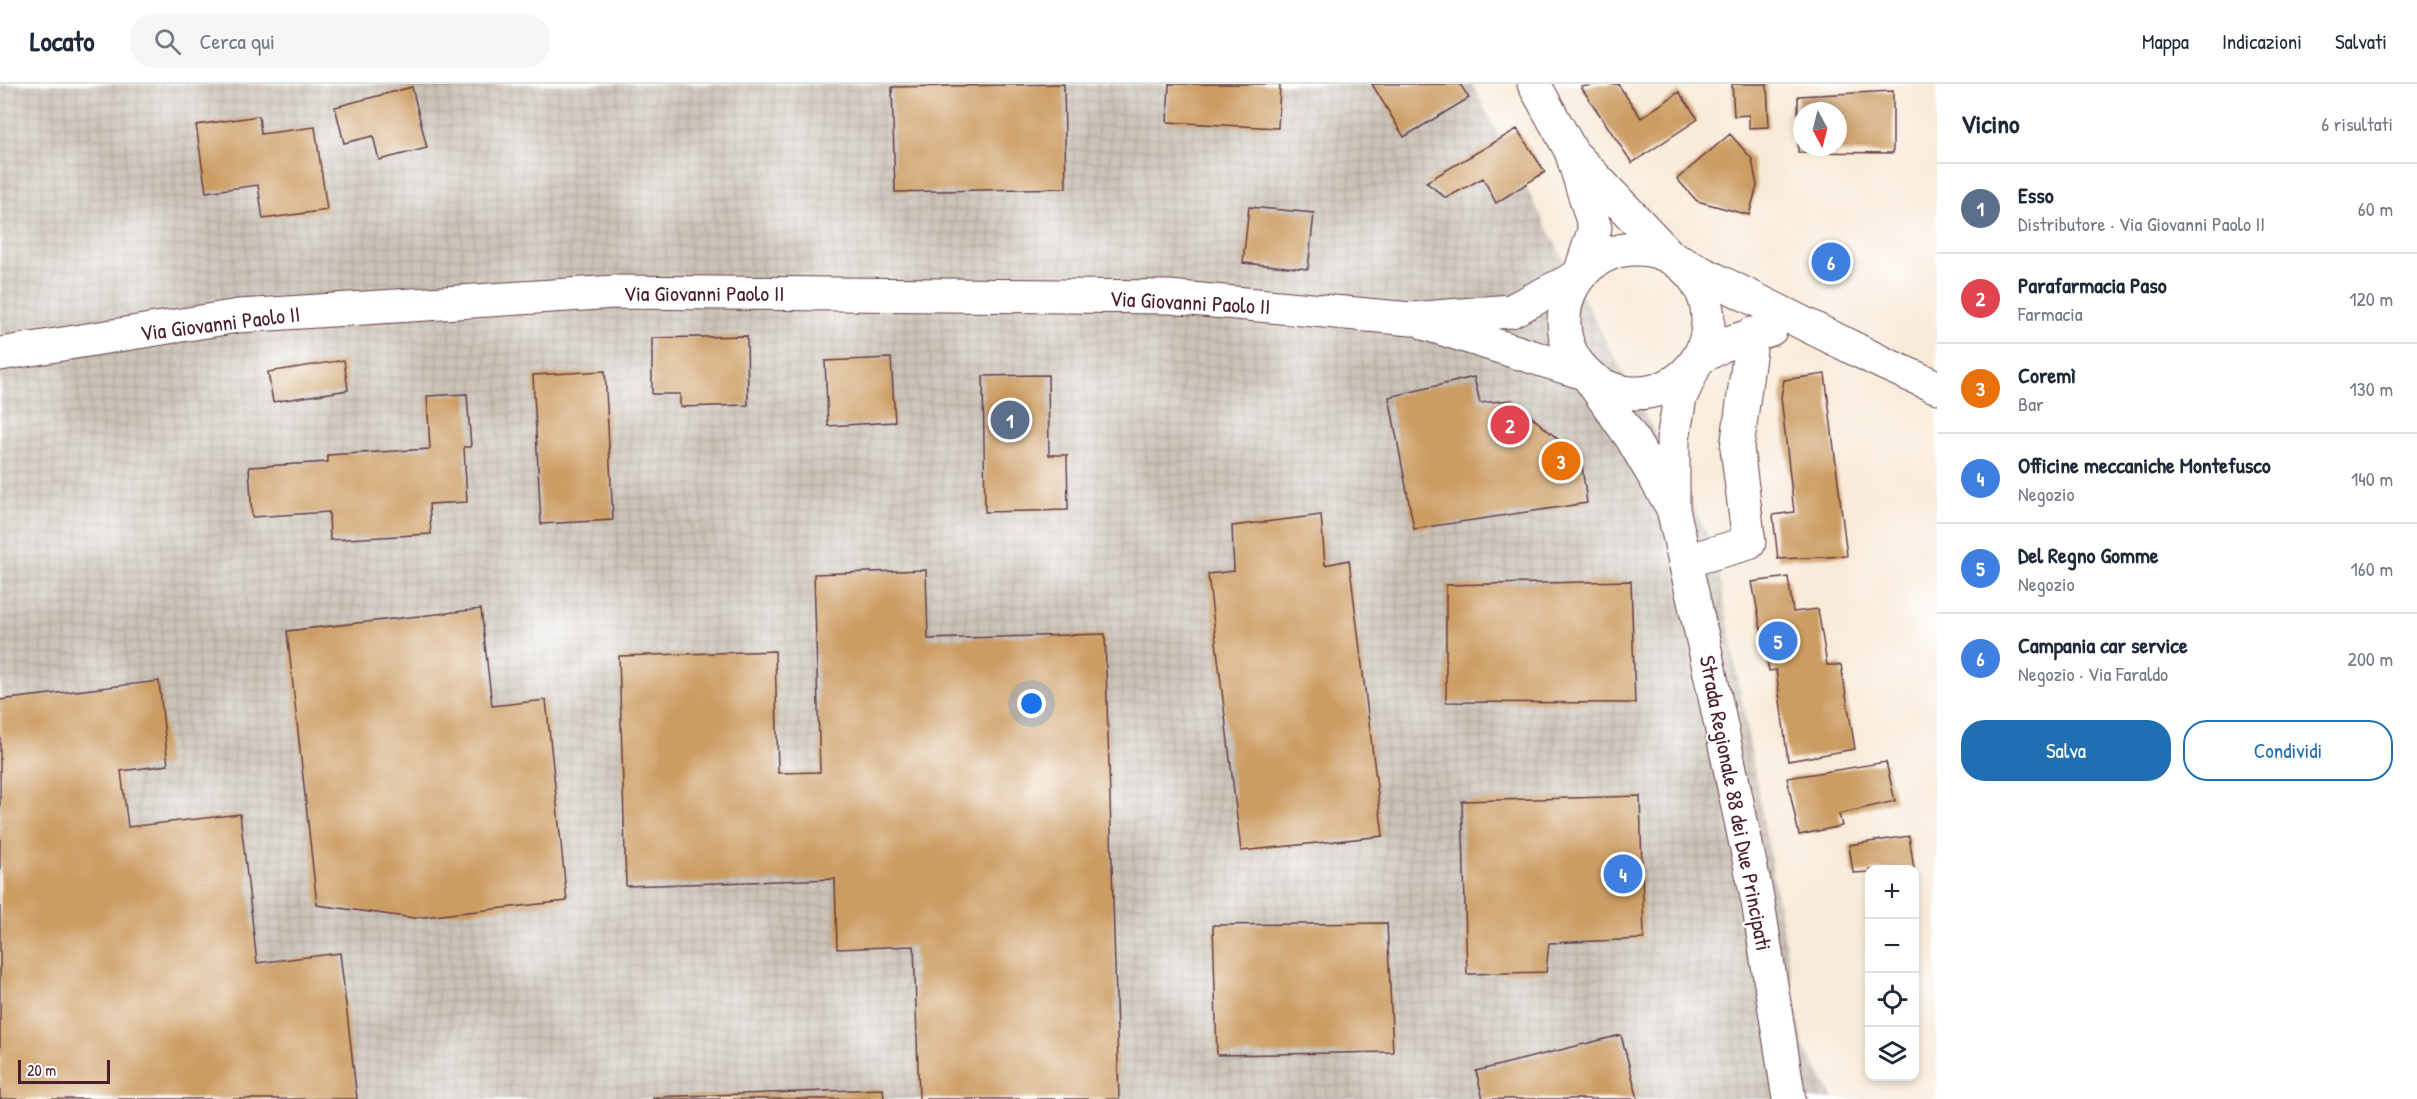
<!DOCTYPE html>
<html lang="it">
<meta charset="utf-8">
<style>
body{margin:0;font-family:"Patrick Hand",sans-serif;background:#f6f6f7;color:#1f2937}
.controls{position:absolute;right:18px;bottom:18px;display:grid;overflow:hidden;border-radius:12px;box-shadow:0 3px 9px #0003}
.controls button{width:54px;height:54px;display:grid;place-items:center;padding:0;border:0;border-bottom:2px solid #e0e1e3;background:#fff;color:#1f2937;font:30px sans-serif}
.compass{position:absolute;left:1793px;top:18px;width:54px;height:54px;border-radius:50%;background:#fff;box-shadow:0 3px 9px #0003;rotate:173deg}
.scale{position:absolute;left:18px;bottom:15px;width:92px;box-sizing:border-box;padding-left:6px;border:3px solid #4a1f2b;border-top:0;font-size:16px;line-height:21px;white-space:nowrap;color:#4a1f2b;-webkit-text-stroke:4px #fff;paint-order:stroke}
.you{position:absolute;left:1032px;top:620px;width:21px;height:21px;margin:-15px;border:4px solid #fff;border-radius:50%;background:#1a73e8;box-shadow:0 0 0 9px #1a73e833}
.badge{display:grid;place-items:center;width:39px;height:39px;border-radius:50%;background:#1f6fb2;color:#fff;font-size:20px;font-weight:700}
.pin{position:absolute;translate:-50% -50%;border:3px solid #fff;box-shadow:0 2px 6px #0006}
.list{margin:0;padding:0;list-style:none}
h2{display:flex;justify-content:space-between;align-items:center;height:78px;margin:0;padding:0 24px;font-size:26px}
h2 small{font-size:20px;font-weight:400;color:#747a83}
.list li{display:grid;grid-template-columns:39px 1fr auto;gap:18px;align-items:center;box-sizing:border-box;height:90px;padding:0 24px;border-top:2px solid #e0e1e3}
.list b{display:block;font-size:22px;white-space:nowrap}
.list p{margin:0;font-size:20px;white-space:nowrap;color:#747a83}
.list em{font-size:20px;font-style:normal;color:#747a83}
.actions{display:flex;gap:12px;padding:18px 24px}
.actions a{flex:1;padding:14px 0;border:2px solid #1f6fb2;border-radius:24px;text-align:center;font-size:21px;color:#1f6fb2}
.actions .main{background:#1f6fb2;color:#fff}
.icon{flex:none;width:33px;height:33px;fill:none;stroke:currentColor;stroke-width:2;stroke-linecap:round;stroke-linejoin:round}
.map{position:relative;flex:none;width:1937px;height:1015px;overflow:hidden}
header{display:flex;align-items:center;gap:36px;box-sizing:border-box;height:84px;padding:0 30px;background:#fff;border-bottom:2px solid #e0e1e3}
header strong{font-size:28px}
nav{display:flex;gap:33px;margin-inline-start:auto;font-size:21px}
.search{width:420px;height:54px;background:#f6f6f7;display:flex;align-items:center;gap:15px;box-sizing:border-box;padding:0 21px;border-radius:24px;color:#747a83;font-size:22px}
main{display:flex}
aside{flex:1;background:#fff}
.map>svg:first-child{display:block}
</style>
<header>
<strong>Locato</strong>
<div class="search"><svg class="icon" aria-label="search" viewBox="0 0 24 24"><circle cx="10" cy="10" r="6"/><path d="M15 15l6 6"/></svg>Cerca qui</div>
<nav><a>Mappa</a><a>Indicazioni</a><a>Salvati</a></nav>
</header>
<main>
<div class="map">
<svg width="1937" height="1015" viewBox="0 0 1937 1015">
<defs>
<pattern id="industrial-grid" width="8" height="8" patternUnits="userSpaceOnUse" patternTransform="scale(1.5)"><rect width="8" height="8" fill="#cbc3b8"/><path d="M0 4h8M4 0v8" fill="none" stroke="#b0a79e"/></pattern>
</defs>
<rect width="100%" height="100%" fill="#fff"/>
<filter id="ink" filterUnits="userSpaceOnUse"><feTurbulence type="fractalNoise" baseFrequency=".0167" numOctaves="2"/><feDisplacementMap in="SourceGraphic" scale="12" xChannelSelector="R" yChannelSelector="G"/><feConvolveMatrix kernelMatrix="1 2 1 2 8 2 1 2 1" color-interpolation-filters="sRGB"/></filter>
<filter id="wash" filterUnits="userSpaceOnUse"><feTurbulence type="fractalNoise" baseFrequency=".008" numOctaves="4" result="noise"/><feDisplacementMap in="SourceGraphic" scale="24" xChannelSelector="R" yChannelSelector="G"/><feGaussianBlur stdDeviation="1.35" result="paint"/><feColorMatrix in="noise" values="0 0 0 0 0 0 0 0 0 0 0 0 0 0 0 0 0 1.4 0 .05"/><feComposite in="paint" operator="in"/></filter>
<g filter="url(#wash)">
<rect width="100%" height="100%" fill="#f8ead8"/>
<!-- industrial -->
<path fill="url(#industrial-grid)" d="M0,0H1472L1715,465L1804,964L1834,1015H0Z"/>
<g id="blocks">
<!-- building -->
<path fill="#cc9d63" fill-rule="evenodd" d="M1064,0L1066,104L895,108L892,3Z
M1169,0H1280L1278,44L1167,38Z
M1372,0H1460L1469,14L1404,53Z
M1599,0H1618L1641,34L1679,8L1698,35L1632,79L1581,3Z
M1732,0H1767L1769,43L1749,44V31L1734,32Z
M412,3L427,64L379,76L373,52L344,59L335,23Z
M1893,7V69L1798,68V12ZM1802,27H1838V63H1802Z
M259,32L261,50L315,43L327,126L263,135L258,101L206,108L196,41Z
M1517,45L1545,88L1496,119L1483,94L1446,114L1426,98Z
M1730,50L1752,75L1757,102L1749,131L1697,117L1677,95Z
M1249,123L1314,129L1308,185L1243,179Z
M747,252L748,321L680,323V310H652V254Z
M891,274L895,338L828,342L825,277Z
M344,276L348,306L273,318L268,288Z
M605,287L613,436L541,440L533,291Z
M1825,290L1847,472L1778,475L1773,431L1794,428L1781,313L1784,296Z
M1048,291L1049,371H1067L1068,426L985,428L983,292Z
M1474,293L1480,319L1512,316L1581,375L1587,419L1414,445L1389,313Z
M467,310L471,363H464L467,418L429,420L431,450L330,456L329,428L252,433L249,383L328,378L327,371L430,365L427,312Z
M1321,431L1325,481L1349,476L1383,752L1241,767L1208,490L1234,487L1232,442Z
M926,486L928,555L1105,550L1119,1015H919L914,862L837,865L835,795L626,802L619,572L775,567L778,689L820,688L814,490Z
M1788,493L1793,528L1818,525L1827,581H1841L1855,665L1788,677L1776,586L1769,587L1752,498Z
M1631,497L1635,619L1446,618V501Z
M481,525L492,622L546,616L567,817L414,834L317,821L287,547Z
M159,597L168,681L121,687L128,743L240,730L257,879L340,869L357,1015H0V616Z
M1886,678L1895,717L1839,730L1842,742L1799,751L1787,694Z
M1640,712L1644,855L1549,859L1546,888L1467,890L1462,717Z
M1909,752L1914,785L1870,786V788L1853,789L1849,761Z
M1387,839L1393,968L1217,971L1213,841Z
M1621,951L1638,1015H1483L1476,987Z
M883,1005L884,1015H653V1013Z"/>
</g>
</g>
<g filter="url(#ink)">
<use href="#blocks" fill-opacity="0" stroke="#643d45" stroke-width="1.5"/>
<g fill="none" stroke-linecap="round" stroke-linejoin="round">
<!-- minor casing -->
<g stroke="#643d45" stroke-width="35">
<path id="minor" d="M1672,174L1883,279L1937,303
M1427,240L1587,290
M0,270L238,232L615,208L1169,213L1411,235L1511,227L1579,192
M1698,275L1725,260L1771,245
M1685,477L1749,459L1737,364L1752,250"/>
</g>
<!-- major casing -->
<g stroke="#643d45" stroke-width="35">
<path id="major" d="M1534,0L1571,67L1595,144L1579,192
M1576,73L1672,174
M1564 237a72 72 0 1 1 144 0a72 72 0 1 1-144 0Z
M1698,275L1680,314L1673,355V425L1704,561L1758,818L1789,1015
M1590,295L1631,353L1672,423"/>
</g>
<!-- minor -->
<use href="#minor" stroke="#fff" stroke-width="33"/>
<!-- major -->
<use href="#major" stroke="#fff" stroke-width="33"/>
</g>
</g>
<g text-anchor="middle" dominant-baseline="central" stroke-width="4.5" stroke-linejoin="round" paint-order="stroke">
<!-- street labels -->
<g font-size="22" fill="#4a1f2b" stroke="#fff">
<text x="704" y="209">Via Giovanni Paolo II</text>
<text transform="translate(1190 218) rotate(3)">Via Giovanni Paolo II</text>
<text transform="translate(220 239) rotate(-7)">Via Giovanni Paolo II</text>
<text transform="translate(1736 719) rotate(79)">Strada Regionale 88 dei Due Principati</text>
</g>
</g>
</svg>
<div class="controls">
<button>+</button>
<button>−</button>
<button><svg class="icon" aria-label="locate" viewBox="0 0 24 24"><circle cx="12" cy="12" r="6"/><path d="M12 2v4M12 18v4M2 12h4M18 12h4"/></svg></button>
<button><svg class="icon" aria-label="layers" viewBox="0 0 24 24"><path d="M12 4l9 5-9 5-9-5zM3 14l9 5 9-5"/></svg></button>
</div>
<svg class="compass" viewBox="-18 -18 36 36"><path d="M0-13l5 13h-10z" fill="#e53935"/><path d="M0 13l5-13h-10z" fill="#747a83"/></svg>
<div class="scale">20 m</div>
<div class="you"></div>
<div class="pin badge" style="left:1010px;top:336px;background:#5c6f8a">1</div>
<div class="pin badge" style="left:1510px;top:341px;background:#e0444e">2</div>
<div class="pin badge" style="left:1561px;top:377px;background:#e8710a">3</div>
<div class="pin badge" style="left:1623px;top:790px;background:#3f7fe0">4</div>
<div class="pin badge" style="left:1778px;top:557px;background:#3f7fe0">5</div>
<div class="pin badge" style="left:1831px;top:178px;background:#3f7fe0">6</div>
</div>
<aside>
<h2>Vicino<small>6 risultati</small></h2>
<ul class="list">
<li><span class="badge" style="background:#5c6f8a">1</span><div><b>Esso</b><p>Distributore · Via Giovanni Paolo II</p></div><em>60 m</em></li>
<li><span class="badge" style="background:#e0444e">2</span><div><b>Parafarmacia Paso</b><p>Farmacia</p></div><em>120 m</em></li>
<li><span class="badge" style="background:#e8710a">3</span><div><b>Coremì</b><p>Bar</p></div><em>130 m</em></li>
<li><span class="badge" style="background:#3f7fe0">4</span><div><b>Officine meccaniche Montefusco</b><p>Negozio</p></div><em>140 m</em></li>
<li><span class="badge" style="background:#3f7fe0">5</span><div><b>Del Regno Gomme</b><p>Negozio</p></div><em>160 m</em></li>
<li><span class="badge" style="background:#3f7fe0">6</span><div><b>Campania car service</b><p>Negozio · Via Faraldo</p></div><em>200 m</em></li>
</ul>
<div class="actions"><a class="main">Salva</a><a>Condividi</a></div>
</aside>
</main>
